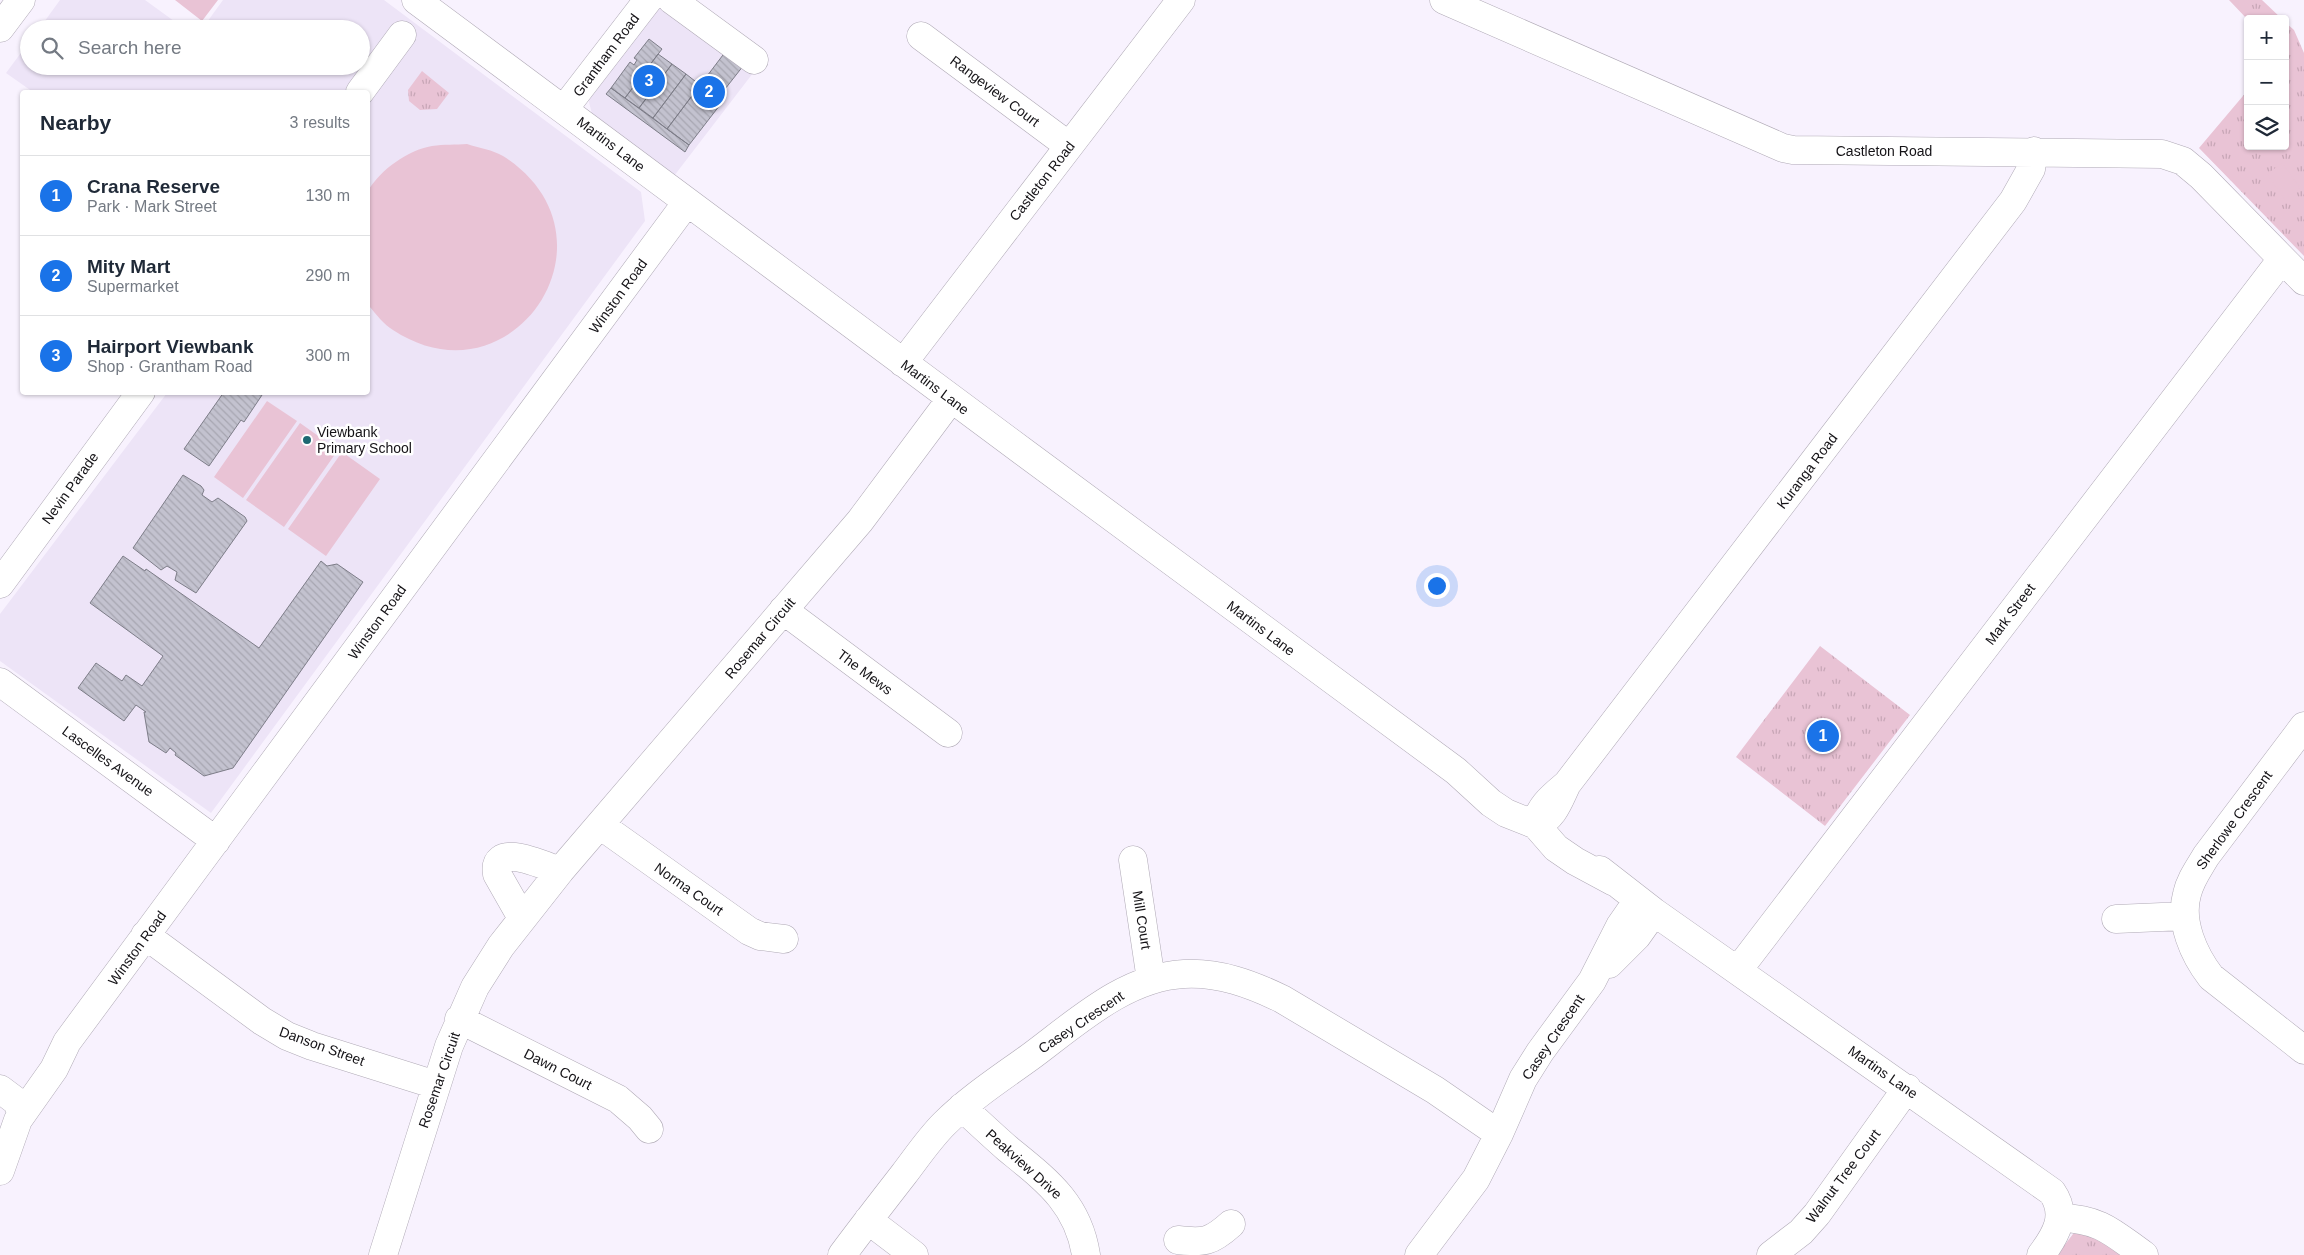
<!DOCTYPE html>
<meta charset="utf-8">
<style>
body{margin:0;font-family:Arial,sans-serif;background:#f6f6f7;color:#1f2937}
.controls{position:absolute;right:15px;top:15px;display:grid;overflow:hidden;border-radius:5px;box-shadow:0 1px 4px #0004}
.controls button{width:45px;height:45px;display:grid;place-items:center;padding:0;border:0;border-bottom:1px solid #e0e1e3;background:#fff;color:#1f2937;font:25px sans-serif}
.you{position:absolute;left:1436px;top:585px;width:18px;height:18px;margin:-12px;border:4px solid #fff;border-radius:50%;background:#1a73e8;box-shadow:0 0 0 8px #1a73e833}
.badge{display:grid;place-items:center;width:32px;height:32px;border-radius:50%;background:#1a73e8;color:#fff;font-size:16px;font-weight:700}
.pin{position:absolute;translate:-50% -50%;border:2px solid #fff;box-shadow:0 1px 5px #0006}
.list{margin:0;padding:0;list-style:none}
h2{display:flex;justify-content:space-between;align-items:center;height:65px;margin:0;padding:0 20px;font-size:21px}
h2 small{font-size:16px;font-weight:400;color:#747a83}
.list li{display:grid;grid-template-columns:32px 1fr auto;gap:15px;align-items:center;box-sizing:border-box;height:80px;padding:0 20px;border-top:1px solid #e0e1e3}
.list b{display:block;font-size:19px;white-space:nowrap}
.list p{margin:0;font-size:16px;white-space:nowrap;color:#747a83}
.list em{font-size:16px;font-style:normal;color:#747a83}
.icon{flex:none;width:28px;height:28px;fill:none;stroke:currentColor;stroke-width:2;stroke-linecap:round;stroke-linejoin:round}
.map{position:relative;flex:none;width:2304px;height:1255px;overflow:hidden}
.search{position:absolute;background:#fff;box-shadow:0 1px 4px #0004;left:20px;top:20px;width:350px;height:55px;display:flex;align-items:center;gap:12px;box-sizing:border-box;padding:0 18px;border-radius:28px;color:#747a83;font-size:19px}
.panel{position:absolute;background:#fff;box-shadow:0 1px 4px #0004;left:20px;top:90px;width:350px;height:305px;border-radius:5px}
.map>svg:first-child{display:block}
</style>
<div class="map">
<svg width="2304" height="1255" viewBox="0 0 2304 1255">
<defs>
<pattern id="park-tufts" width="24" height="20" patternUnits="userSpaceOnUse" patternTransform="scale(1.25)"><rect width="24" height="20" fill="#e9c3d5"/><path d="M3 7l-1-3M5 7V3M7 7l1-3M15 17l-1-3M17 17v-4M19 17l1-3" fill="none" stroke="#c7a6b6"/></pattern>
<pattern id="building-back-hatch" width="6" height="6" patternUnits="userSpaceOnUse" patternTransform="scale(1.25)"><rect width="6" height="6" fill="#c3c2cf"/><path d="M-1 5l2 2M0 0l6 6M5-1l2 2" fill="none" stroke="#a7a6b1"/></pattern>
</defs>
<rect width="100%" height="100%" fill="#f8f2fe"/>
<!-- built -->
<path fill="#ede4f7" d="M60,0H145L185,29H39Z
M223,0H384L641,192L645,221L211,813L0,661V614L167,393L368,392V92H33L6,73L29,42V66H361V29H202Z
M660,0L763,60L674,176L592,114L589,102L590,95Z"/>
<!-- park -->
<path fill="url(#park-tufts)" d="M2229,0H2262L2282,19H2248V20Z
M2285,22L2294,30L2304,53V256L2199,148L2248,90V146H2285Z
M422,71L449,93L437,109L420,110L409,101L408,90Z
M1820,646L1910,715L1825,826L1736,757Z
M2080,1229L2128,1255H2057L2073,1234Z"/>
<!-- pitch -->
<path fill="#e9c3d5" d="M175,0H218L202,21Z
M467,144C479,148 493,150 503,156C628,236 513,409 393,330C384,325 376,314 369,306L368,191C380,170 408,150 432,146C444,144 456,145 467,144Z
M2282,163L2300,188L2285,200L2267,174Z
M267,401L297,421L243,498L214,477Z
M300,423L338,450L284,527L246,500Z
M342,452L380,479L326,556L288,529Z"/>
<!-- building -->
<path fill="url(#building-back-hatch)" stroke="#7d7d88" d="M649,39L662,49L625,98L611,88L630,62L634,65L637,60L634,58Z
M729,47L747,61L718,98L723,101L689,145L667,129Z
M658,54L672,64L639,108L625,98Z
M672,64L686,74L653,118L639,108Z
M686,74L700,85L667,129L653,118Z
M611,88L689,145L685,152L606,94Z
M224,392H264L244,422L241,420L209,466L184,449Z
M183,475L201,486L204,490L202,495L212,502L218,498L245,517L247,521L196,593L175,580L177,572L167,566L161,570L133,548Z
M123,556L145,571L146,569L259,648L321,561L327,566L337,564L363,582L233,768L204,776L175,755L176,753L170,748L166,753L149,742L144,712H146L136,705L124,721L78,688L96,663L122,681L126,675L142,686L163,656L90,603Z"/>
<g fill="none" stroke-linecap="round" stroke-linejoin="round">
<!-- minor casing -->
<g stroke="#b0aab6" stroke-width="29">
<path id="minor" d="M416,0L1025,453L1456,771L1491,803L1506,813L1536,825L1556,848L1575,861L1614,882
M672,0L754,60
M1444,0L1783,148L1793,150L2162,154L2183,161L2201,176L2304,281
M0,28L21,0
M921,36L1069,146
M360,92L402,35
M564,109L648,0
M903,363L1181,0
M0,584L141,392
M783,610L948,733
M0,682L216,841
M2304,726L2206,856C2199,868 2190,880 2187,894C2179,922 2194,955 2211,977L2304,1050
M1567,784C1559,800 1554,818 1536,825C1539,806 1553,796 1567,784L2013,201L2031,169L2034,151
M600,825L749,931L760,936L784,939
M1133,860L1151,980
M1600,870L1654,912L2052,1192C2068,1215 2056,1235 2041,1255
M522,918L497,874C491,840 545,866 560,871
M2116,919L2185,916
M145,935L262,1021L287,1036L312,1046L436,1085
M1609,964L1637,936L1654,912
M1738,970L2282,259
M459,1019L618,1099L640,1118L649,1129
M0,1089L16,1101L22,1113
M962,1107C977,1121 992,1135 1008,1149C1046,1180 1078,1203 1086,1255
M0,1171L18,1120L54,1069L67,1042L687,202
M2061,1218C2101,1219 2113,1233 2144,1255
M868,1220L914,1255
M1178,1240C1204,1243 1211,1242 1231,1224
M383,1255L449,1046L475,987L501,946L560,871L860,521L951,399
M842,1255C862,1228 883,1201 904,1174C917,1157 929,1139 944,1124C970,1098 1001,1078 1030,1057C1076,1023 1125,977 1184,974C1219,972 1251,984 1282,999L1435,1090L1499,1134
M1419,1255L1476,1179L1499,1134L1523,1079L1540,1052L1592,981L1620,926L1638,900
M1771,1255L1801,1232L1817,1214L1907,1088"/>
</g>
<!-- minor -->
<use href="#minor" stroke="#fff" stroke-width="28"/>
</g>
<!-- markers -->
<circle fill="#1e6872" stroke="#fff" stroke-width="2" cx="307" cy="440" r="5"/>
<g text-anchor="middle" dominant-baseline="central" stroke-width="5" stroke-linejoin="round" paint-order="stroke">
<!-- street labels -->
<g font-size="14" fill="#141216" stroke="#fff">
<text transform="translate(606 55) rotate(-53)">Grantham Road</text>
<text transform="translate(995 91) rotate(37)">Rangeview Court</text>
<text transform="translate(611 144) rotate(37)">Martins Lane</text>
<text x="1884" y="151">Castleton Road</text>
<text transform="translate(1042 181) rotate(-52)">Castleton Road</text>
<text transform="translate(618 296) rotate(-54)">Winston Road</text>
<text transform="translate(935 387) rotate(37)">Martins Lane</text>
<text transform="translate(1807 471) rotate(-53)">Kuranga Road</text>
<text transform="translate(70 488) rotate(-54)">Nevin Parade</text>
<text transform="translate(2010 614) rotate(-53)">Mark Street</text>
<text transform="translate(377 622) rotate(-54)">Winston Road</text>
<text transform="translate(1261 628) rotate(37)">Martins Lane</text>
<text transform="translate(760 638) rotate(-50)">Rosemar Circuit</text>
<text transform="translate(865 672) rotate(37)">The Mews</text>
<text transform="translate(108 761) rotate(36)">Lascelles Avenue</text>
<text transform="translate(2234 820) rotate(-54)">Sherlowe Crescent</text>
<text transform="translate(689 889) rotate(35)">Norma Court</text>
<text transform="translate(1142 920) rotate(81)">Mill Court</text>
<text transform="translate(137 948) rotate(-54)">Winston Road</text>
<text transform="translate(1081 1022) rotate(-34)">Casey Crescent</text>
<text transform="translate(1553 1037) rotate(-56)">Casey Crescent</text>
<text transform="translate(322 1046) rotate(20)">Danson Street</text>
<text transform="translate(558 1069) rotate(27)">Dawn Court</text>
<text transform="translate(1883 1072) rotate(35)">Martins Lane</text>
<text transform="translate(439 1080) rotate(-71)">Rosemar Circuit</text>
<text transform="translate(1024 1164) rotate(42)">Peakview Drive</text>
<text transform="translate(1843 1176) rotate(-53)">Walnut Tree Court</text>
</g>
<!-- poi labels -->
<g font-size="14" fill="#141216" stroke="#fff" text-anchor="start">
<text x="317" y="432">Viewbank<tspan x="317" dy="16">Primary School</tspan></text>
</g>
</g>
</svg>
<div class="controls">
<button>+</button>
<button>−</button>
<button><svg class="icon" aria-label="layers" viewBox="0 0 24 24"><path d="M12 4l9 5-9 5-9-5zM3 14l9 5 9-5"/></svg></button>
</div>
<div class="you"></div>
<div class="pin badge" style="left:1823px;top:736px">1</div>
<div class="pin badge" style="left:709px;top:92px">2</div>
<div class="pin badge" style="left:649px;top:81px">3</div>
<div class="search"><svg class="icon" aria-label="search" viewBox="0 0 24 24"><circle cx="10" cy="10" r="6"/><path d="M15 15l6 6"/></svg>Search here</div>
<section class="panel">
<h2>Nearby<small>3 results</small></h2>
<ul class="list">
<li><span class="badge">1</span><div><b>Crana Reserve</b><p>Park · Mark Street</p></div><em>130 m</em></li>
<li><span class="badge">2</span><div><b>Mity Mart</b><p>Supermarket</p></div><em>290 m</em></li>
<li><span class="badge">3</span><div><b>Hairport Viewbank</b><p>Shop · Grantham Road</p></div><em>300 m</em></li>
</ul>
</section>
</div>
